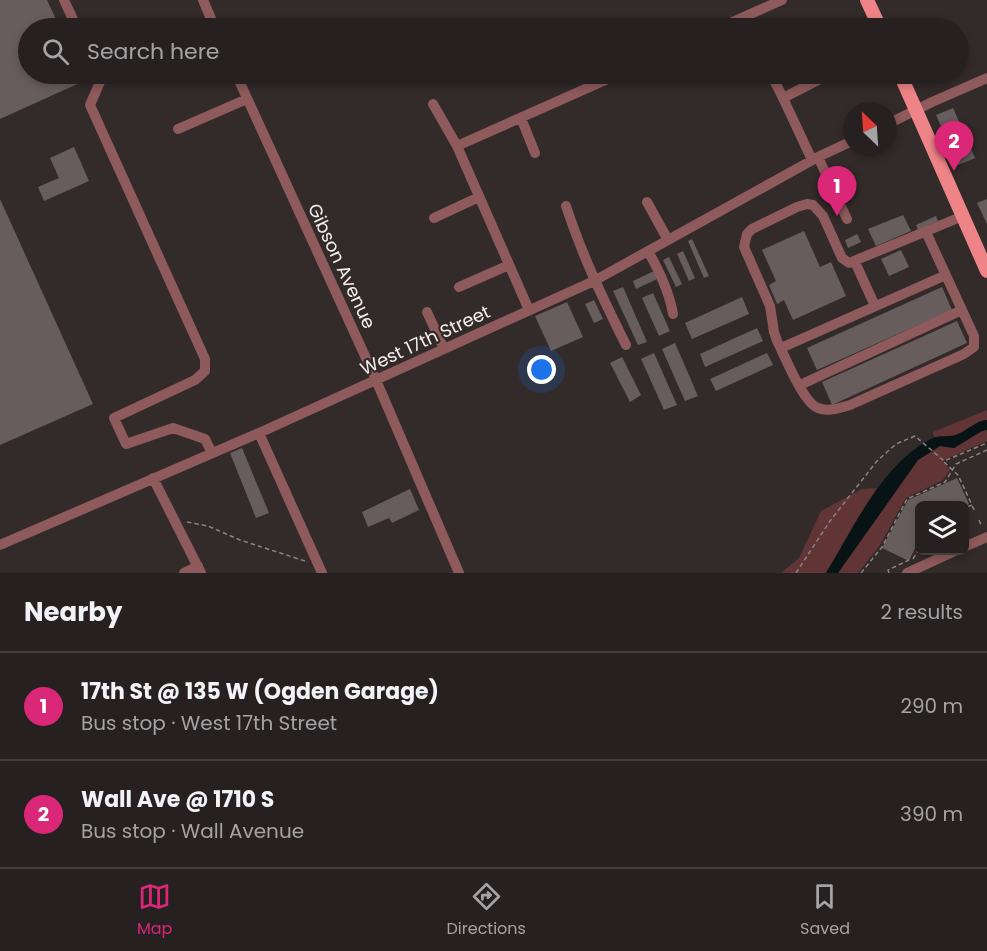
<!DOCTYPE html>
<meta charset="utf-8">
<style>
body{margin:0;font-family:Poppins,sans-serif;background:#322d2d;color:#f1f3f6}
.controls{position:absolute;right:18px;bottom:18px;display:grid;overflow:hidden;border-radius:9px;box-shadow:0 3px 9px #0003}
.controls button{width:54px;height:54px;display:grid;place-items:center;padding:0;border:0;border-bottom:2px solid #423e3e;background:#262020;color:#f1f3f6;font:30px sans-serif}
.compass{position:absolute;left:843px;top:102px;width:54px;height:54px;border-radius:50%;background:#262020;box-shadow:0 3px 9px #0003;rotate:335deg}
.you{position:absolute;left:542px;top:370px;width:21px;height:21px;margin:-15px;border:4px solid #fff;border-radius:50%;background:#1a73e8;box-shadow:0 0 0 9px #1a73e833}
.badge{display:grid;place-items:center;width:39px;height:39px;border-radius:50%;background:#db2777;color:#fff;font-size:20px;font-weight:700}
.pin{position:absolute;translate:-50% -50px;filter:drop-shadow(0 2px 3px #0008)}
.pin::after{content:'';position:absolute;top:32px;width:21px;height:18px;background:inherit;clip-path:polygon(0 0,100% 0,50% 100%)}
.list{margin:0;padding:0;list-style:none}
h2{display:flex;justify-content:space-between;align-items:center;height:78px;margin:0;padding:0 24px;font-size:26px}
h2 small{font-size:20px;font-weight:400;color:#a4a3a5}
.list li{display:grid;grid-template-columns:39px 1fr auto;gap:18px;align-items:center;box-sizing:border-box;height:108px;padding:0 24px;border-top:2px solid #423e3e}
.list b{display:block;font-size:22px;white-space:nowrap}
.list p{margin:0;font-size:20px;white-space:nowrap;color:#a4a3a5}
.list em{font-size:20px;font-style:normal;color:#a4a3a5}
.icon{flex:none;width:33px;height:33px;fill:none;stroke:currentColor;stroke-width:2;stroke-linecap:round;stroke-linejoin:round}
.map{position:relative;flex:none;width:987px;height:573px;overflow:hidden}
.search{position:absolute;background:#262020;box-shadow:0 3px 9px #0003;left:18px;right:18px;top:18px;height:66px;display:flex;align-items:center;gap:15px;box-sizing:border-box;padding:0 21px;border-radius:33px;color:#a4a3a5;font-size:22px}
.sheet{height:294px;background:#262020}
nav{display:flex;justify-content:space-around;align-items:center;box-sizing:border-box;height:84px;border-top:2px solid #423e3e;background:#262020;font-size:16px;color:#a4a3a5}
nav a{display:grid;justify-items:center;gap:3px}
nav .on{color:#db2777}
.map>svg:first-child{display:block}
</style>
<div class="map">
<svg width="987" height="573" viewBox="0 0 987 573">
<rect width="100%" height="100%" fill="#332a2a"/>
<!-- green -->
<path fill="#613435" d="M987,410V420L980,421L956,436L934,437L933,432Z
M987,430V441L942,461L950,469L943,480L906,498L880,545L858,573H838L918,460L940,446L954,448L982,431Z
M878,488L826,573H781L799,558L821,511L862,489Z"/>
<!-- water -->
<path fill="#071315" d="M987,420V430L982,431L954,448L940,446L918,460L838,573H826C854,527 882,464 931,439C939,434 950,438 958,434C968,430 976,421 987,420Z"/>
<!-- building -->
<path fill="#685d5d" d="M0,0H47L60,28H28V74H80L84,81L0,119Z
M953,108L975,158L958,165L936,115Z
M74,147L89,181L44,201L38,187L59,178L50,158Z
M0,199L93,404L0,445Z
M987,199V224L977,203Z
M903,215L911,231L876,246L868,229Z
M936,216L938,221L918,230L916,225Z
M804,231L820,267L831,262L846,296L793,320L784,300L777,304L769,285L776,281L762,250Z
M857,234L861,242L848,248L845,240Z
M692,239L709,276L704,278L688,241Z
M901,250L909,267L889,276L881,259Z
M683,251L695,278L689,281L677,254Z
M669,257L682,284L676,287L663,260Z
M654,271L657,279L636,289L633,281Z
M623,287L647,342L638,345L613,291Z
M942,287L952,310L817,370L807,348Z
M653,293L670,331L659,336L642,298Z
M742,297L749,314L692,339L685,323Z
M594,300L603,319L594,323L585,304Z
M567,302L583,337L551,351L535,316Z
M957,321L967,343L832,405L822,382Z
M757,328L763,341L705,367L700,354Z
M675,343L698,396L685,401L662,349Z
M654,353L677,405L664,410L641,359Z
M767,353L773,365L716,391L710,379Z
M622,357L641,395L630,402L610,363Z
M242,448L269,513L256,518L230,453Z
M957,478L969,504L964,507L920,506V538L909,561L882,548L908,500Z
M410,489L419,510L392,523L389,518L368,527L362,512Z"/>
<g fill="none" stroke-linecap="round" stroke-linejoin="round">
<!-- path -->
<path stroke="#8b8282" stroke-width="1.5" stroke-dasharray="4.5 3" stroke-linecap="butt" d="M944,462L958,475L972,505L964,508
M972,506L975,511
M979,520L982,527
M187,522L208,526L240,540L308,562
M925,550L929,551
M913,559L919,549L920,543
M796,573L830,521L877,461L896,444L915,436L944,461L987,443
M861,573L882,547L907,499L945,482L956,464L987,450
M889,573L888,570L909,560"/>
<!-- minor -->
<path stroke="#8e5a5b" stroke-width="10" d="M64,0L77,28
M203,0L215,28
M719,28L782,0
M96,74L100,82L90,105L205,359V371L195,380L114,418L126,444L173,428L205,439L212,453
M236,74L376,380L459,573
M771,74L783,98L822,78
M783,98L812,160
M433,104L457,146L529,310
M521,118L535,153
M888,124L932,102L987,78
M178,129L247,99
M457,146L619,74
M818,157L847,219
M647,202L668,240
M566,206C582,255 603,299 626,345
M434,218L479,197
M926,232L974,336V347L964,354L850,405C840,408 828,412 818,408C803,403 785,356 777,341L774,332L770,306L744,247L747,234L752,229L797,207L807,204L813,205L823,216L842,258L849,263L963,216
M648,251C659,271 669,291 673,314
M855,262L875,306
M459,287L509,265
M427,312L444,349
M781,348L946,275
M800,385L962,310
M259,433L322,573
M153,478L201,573
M0,545L259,433L594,281L818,157L852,141
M964,547L987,537
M184,573L198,566
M907,573L957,550"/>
<!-- major -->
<path stroke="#ee8487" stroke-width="14" d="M867,0L880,28
M900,74L987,271"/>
</g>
<g text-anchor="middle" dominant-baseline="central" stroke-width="4.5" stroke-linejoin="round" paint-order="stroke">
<!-- street labels -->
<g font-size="18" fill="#f6efef" stroke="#332a2a">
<text transform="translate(342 266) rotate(65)">Gibson Avenue</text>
<text transform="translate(425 340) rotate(-25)">West 17th Street</text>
</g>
</g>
</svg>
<div class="controls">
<button><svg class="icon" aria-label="layers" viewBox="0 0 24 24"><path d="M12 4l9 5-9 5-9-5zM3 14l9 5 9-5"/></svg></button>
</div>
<svg class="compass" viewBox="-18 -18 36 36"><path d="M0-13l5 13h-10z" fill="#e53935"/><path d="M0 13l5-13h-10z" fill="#a4a3a5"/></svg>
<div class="you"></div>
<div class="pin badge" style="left:837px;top:216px">1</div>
<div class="pin badge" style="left:954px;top:171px">2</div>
<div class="search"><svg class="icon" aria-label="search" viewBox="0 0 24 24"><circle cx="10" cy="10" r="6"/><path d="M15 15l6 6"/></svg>Search here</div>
</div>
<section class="sheet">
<h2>Nearby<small>2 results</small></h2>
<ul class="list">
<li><span class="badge">1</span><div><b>17th St @ 135 W (Ogden Garage)</b><p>Bus stop · West 17th Street</p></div><em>290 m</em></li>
<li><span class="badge">2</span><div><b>Wall Ave @ 1710 S</b><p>Bus stop · Wall Avenue</p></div><em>390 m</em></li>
</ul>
</section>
<nav>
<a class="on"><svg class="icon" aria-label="map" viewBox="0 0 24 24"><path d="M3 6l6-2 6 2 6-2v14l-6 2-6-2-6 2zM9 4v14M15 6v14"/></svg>Map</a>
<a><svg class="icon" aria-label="directions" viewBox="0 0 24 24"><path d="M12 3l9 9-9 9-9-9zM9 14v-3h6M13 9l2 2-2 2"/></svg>Directions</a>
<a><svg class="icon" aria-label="saved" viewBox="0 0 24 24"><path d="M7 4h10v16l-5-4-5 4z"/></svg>Saved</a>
</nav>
